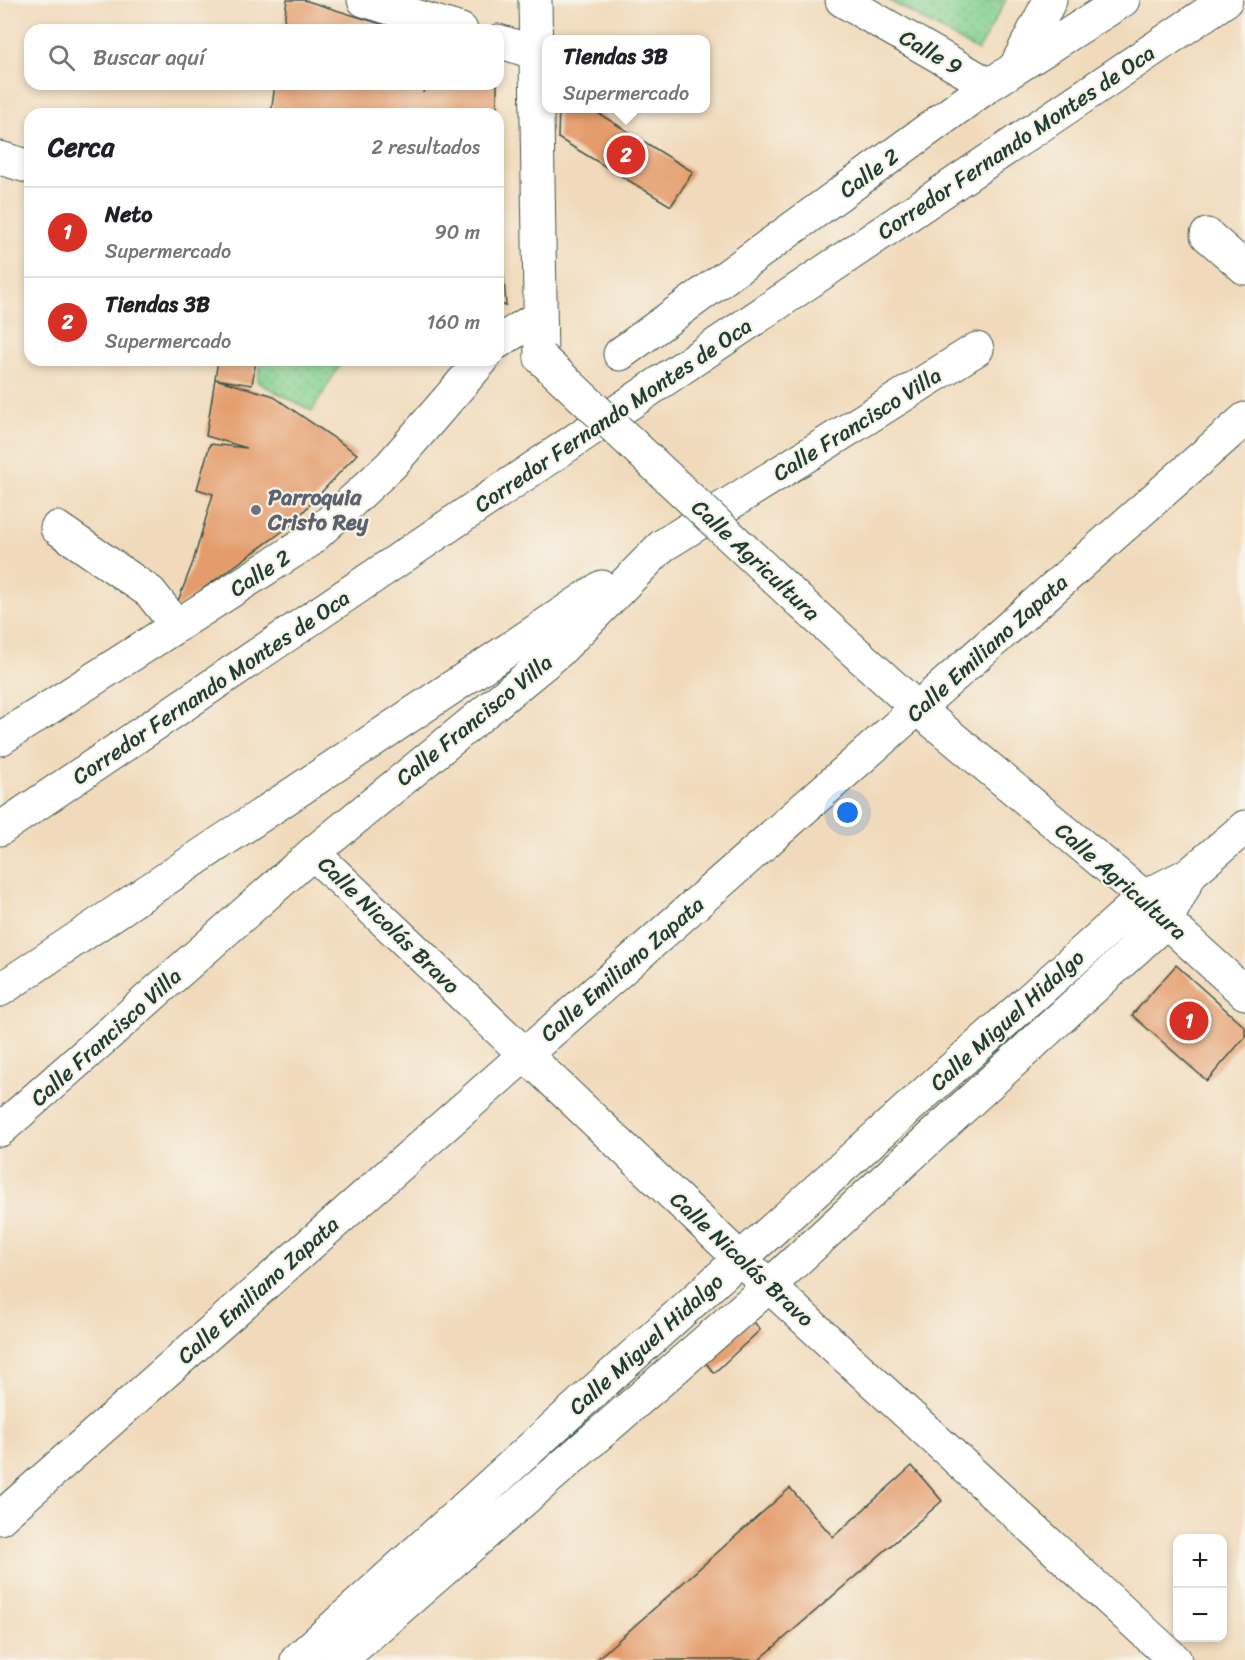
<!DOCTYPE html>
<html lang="es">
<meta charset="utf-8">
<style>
body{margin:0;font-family:Sriracha,sans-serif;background:#f2f2f2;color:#202124}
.controls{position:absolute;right:18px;bottom:18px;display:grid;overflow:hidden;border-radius:12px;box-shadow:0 3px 9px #0003}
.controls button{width:54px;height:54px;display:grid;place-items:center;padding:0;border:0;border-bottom:2px solid #e0e0e0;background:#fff;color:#202124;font:30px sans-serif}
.you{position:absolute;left:848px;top:813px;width:21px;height:21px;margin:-15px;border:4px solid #fff;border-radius:50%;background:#1a73e8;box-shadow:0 0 0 9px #1a73e833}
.badge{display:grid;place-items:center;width:39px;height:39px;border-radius:50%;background:#d93025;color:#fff;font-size:20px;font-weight:700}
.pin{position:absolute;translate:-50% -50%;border:3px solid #fff;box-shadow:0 2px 6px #0006}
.popup{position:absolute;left:542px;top:35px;width:168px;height:78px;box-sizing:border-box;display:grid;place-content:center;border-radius:12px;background:#fff;filter:drop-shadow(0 2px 4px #0005);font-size:20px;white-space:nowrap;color:#757577}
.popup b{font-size:22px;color:#202124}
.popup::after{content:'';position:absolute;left:50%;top:100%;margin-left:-12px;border:12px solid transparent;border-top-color:#fff}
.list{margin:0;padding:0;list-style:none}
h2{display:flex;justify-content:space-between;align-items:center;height:78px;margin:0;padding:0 24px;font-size:26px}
h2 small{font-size:20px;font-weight:400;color:#757577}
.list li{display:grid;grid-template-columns:39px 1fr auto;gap:18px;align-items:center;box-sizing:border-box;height:90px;padding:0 24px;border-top:2px solid #e0e0e0}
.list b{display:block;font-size:22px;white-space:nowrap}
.list p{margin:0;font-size:20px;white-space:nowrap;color:#757577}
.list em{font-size:20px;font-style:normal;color:#757577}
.icon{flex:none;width:33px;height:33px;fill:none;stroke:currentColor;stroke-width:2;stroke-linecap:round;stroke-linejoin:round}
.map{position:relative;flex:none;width:1245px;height:1660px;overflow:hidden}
.search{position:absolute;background:#fff;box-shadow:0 3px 9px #0003;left:24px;top:24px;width:480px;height:66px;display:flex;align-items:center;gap:15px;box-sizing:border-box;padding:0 21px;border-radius:18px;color:#757577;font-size:22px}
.panel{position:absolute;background:#fff;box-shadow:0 3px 9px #0003;left:24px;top:108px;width:480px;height:258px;border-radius:18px}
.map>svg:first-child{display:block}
</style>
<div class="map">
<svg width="1245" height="1660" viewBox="0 0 1245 1660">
<defs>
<pattern id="park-dots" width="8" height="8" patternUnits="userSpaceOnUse" patternTransform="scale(1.5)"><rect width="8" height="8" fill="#82d090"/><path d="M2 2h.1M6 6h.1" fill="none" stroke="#6aaa76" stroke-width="1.8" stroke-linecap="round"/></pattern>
</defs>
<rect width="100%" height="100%" fill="#f7f3e8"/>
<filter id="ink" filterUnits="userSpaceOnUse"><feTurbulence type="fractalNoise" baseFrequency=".0167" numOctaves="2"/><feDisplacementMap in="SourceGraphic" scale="12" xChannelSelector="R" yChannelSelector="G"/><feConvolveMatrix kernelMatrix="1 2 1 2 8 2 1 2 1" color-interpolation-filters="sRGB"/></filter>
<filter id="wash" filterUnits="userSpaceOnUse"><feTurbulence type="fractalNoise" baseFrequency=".008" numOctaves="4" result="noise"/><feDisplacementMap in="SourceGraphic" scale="24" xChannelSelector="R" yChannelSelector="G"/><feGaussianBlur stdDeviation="1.35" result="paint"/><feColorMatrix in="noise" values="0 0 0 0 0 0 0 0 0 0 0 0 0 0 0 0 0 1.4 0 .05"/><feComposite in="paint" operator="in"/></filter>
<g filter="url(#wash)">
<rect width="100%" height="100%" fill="#f1dabb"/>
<!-- park -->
<path fill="url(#park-dots)" stroke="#508662" stroke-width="1.5" d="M888,0H1006L978,51Z
M261,360H343L312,411L257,382Z"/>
<g id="blocks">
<!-- building -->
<path fill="#e49c6c" d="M287,0H304L400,30H283Z
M275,84H425L423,93L426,84H497V114H271Z
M559,108H590L693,172L671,206L558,138Z
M498,226H500L506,305H498Z
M218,360H256L252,385L215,379L271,395L357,454L290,526L175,609L193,562L213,494L197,489L210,444L247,448L206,436Z
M1176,965L1245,1027V1037L1207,1081L1132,1015Z
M749,1315L760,1330L714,1373L700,1356Z
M912,1466L942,1501L759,1660H596L790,1488L833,1537Z"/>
</g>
</g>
<g filter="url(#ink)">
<use href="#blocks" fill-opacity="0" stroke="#3e5548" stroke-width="1.5"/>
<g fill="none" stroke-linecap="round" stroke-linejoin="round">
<!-- minor casing -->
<g stroke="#3e5548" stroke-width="35">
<path id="minor" d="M364,0L461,30
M535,0L541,358
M842,0L989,85
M498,41L536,53
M1015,68L1050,0
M0,158L30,167
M1207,235L1245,268
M498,342L540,316
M620,354L989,85L1123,0
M57,528L150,592L177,626
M798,600L918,709L1144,897L1166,921L1245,993
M0,739L309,541L391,465L482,360
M0,829L1226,0
M313,853L769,1286L1175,1660
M0,990L602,587
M0,1130L313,853L558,652L662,546L977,349
M0,1518L1245,419
M297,1660L741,1258L1144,897L1191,873L1245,827
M340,1660L760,1294L1166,921L1191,873"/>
</g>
<!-- minor -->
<use href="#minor" stroke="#fff" stroke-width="33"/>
<!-- minor-bridge casing -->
<g stroke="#3e5548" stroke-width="35" stroke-linecap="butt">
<path id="minor-bridge" d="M541,358L798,600"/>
</g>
<!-- minor-bridge -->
<use href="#minor-bridge" stroke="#fff" stroke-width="33"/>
</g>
</g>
<!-- markers -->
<circle fill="#6b7280" stroke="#f7f3e8" stroke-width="2" cx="256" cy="510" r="6"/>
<g text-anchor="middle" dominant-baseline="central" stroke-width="4.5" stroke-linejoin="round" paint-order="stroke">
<!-- street labels -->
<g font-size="22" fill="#1f3d34" stroke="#f7f3e8">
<text transform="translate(931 52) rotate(30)">Calle 9</text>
<text transform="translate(1016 142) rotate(-34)">Corredor Fernando Montes de Oca</text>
<text transform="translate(869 173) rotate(-36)">Calle 2</text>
<text transform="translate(613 415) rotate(-34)">Corredor Fernando Montes de Oca</text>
<text transform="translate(857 424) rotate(-32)">Calle Francisco Villa</text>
<text transform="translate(756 560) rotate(43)">Calle Agricultura</text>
<text transform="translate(260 573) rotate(-33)">Calle 2</text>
<text transform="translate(987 648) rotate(-42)">Calle Emiliano Zapata</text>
<text transform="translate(211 687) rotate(-34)">Corredor Fernando Montes de Oca</text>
<text transform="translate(474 720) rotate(-39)">Calle Francisco Villa</text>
<text transform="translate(1121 881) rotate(41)">Calle Agricultura</text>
<text transform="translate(389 925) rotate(44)">Calle Nicolás Bravo</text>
<text transform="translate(622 969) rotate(-41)">Calle Emiliano Zapata</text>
<text transform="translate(1007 1020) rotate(-42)">Calle Miguel Hidalgo</text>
<text transform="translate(106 1037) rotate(-42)">Calle Francisco Villa</text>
<text transform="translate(742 1259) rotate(43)">Calle Nicolás Bravo</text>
<text transform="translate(258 1290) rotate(-42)">Calle Emiliano Zapata</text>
<text transform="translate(646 1344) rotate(-42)">Calle Miguel Hidalgo</text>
</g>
<!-- worship labels -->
<g font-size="22" font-weight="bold" fill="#5b616d" stroke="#f7f3e8" text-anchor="start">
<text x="268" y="497">Parroquia<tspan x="268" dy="25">Cristo Rey</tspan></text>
</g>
</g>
</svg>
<div class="controls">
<button>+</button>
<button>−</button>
</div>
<div class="you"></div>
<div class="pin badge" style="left:1189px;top:1021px">1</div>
<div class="pin badge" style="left:626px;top:155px">2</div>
<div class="popup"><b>Tiendas 3B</b>Supermercado</div>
<div class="search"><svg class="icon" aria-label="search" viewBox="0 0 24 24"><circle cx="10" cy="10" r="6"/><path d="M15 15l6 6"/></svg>Buscar aquí</div>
<section class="panel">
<h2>Cerca<small>2 resultados</small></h2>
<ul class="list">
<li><span class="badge">1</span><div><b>Neto</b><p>Supermercado</p></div><em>90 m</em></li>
<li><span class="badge">2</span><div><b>Tiendas 3B</b><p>Supermercado</p></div><em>160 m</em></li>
</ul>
</section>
</div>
